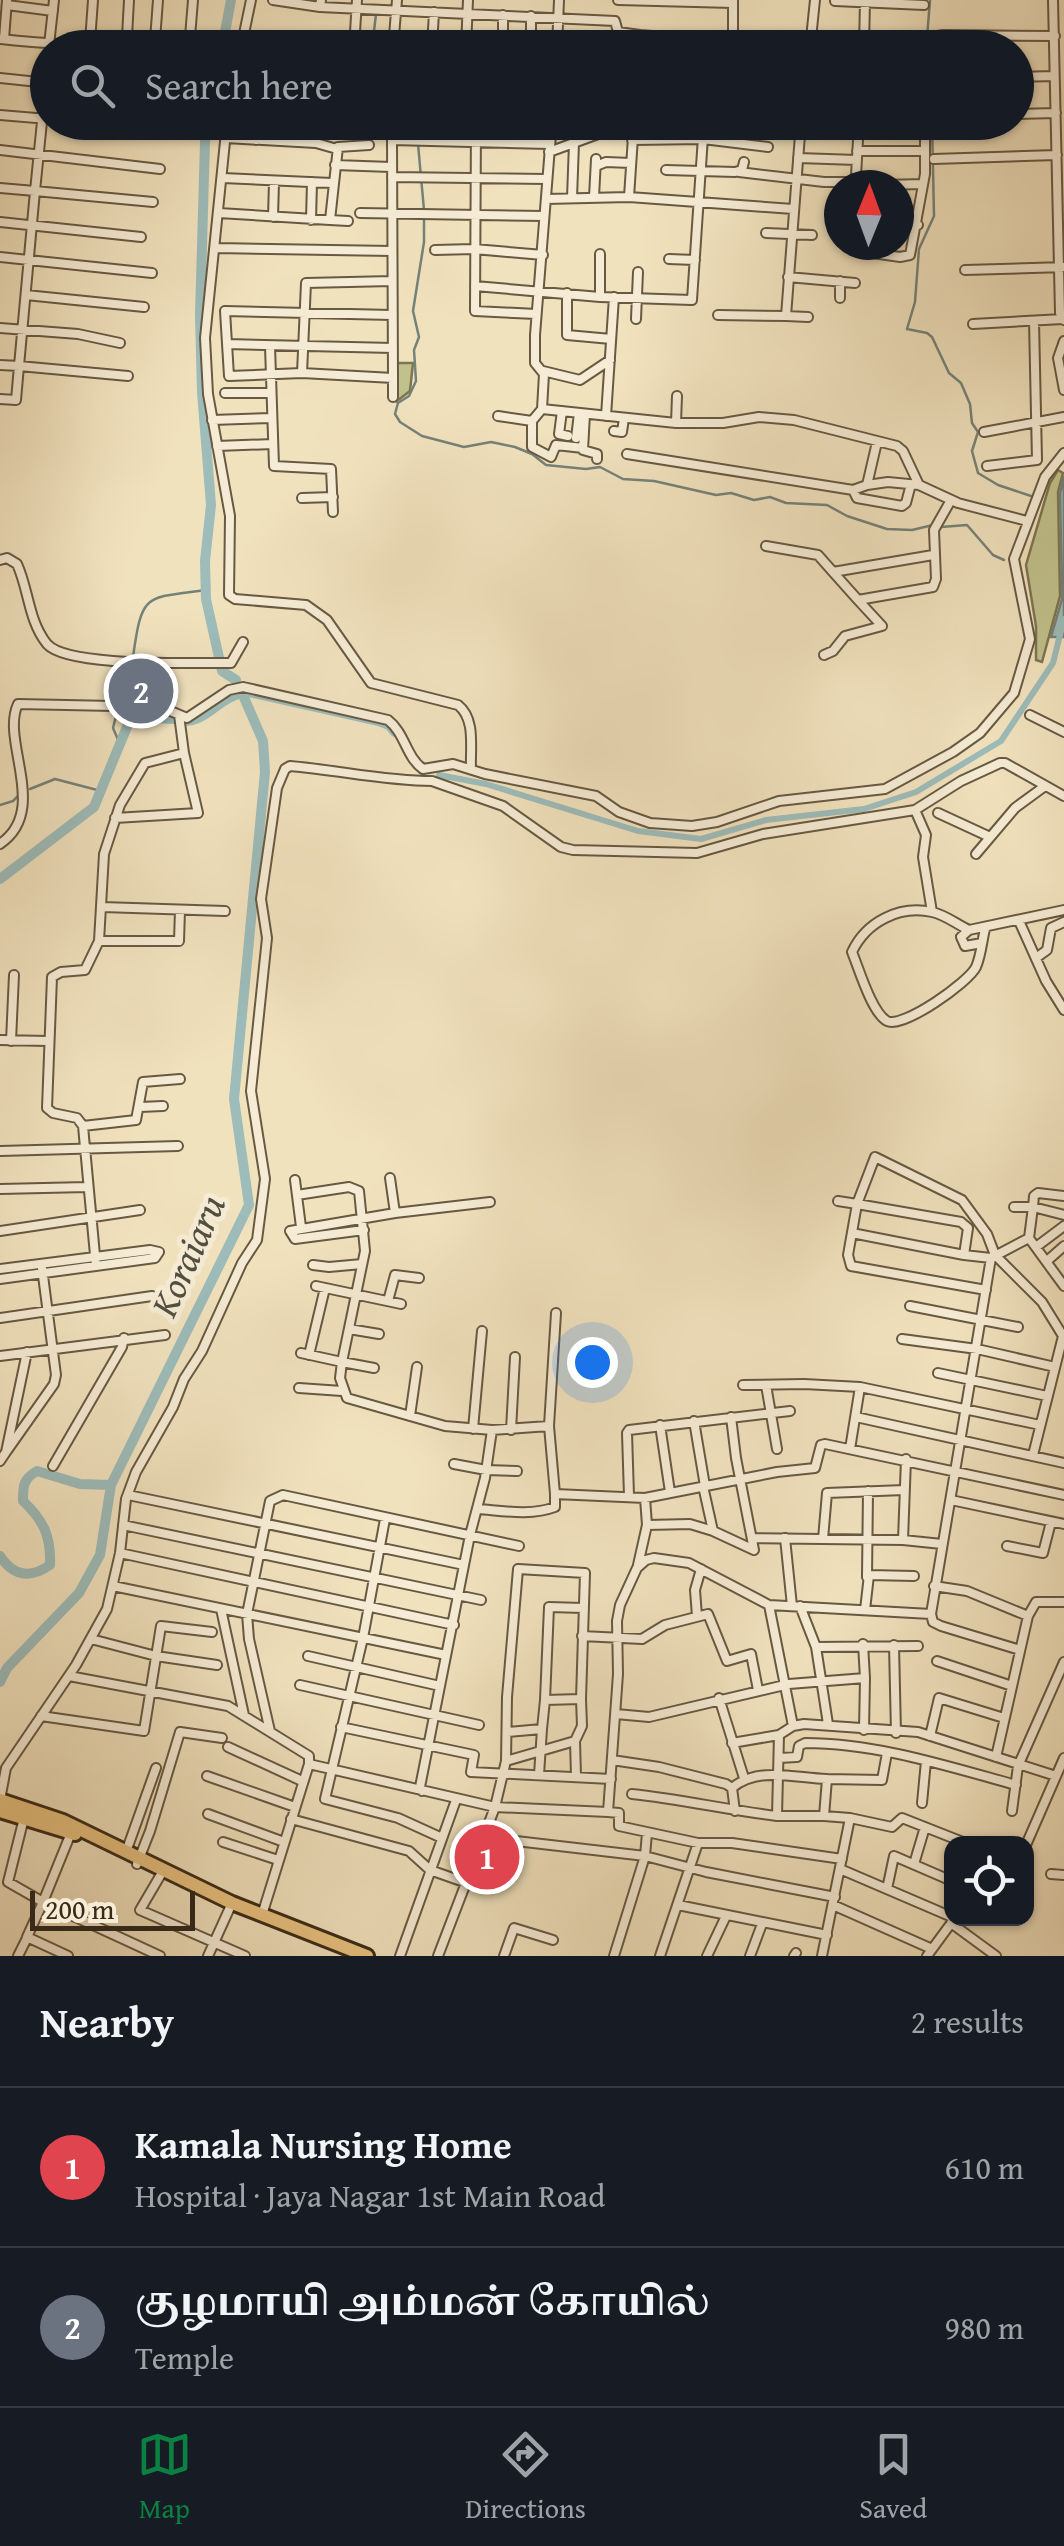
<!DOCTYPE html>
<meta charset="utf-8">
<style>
body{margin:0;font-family:"Gentium Book Plus","Noto Serif Tamil",serif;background:#20242c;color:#f1f3f6}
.controls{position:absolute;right:30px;bottom:30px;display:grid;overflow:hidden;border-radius:20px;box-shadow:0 2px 8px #0004}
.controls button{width:90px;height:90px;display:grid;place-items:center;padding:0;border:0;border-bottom:2px solid #363941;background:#171b24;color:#f1f3f6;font:50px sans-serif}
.compass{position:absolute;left:824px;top:170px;width:90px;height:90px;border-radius:50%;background:#171b24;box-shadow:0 2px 8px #0004;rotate:1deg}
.scale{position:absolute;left:30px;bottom:25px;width:165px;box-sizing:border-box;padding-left:10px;border:5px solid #392b18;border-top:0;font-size:28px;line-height:35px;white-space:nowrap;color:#392b18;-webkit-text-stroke:8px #f6ecd5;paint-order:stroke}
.you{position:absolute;left:592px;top:1362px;width:35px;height:35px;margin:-25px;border:8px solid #fff;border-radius:50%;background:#1a73e8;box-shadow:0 0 0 15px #1a73e833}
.badge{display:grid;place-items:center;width:65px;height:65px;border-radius:50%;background:#0b8043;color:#fff;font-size:32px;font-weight:700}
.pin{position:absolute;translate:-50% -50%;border:5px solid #fff;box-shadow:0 2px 10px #0006}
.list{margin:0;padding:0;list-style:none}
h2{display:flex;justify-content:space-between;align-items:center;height:130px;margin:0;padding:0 40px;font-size:42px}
h2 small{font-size:32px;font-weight:400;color:#9ea1a6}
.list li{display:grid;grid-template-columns:65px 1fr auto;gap:30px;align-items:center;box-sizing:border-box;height:160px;padding:0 40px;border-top:2px solid #363941}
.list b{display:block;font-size:38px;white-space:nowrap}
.list p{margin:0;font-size:32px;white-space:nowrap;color:#9ea1a6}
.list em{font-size:32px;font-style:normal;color:#9ea1a6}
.icon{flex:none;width:55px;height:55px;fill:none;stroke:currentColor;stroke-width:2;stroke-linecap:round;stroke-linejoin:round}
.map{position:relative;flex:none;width:1064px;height:1956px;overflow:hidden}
.search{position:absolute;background:#171b24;box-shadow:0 2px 8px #0004;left:30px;right:30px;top:30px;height:110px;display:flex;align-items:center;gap:25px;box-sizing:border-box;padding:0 35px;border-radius:55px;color:#9ea1a6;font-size:38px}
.sheet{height:450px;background:#171b24}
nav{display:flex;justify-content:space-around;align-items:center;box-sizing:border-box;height:140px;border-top:2px solid #363941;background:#171b24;font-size:28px;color:#9ea1a6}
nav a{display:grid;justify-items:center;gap:5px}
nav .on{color:#0b8043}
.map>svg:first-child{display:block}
</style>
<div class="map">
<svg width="1064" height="1956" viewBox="0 0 1064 1956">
<rect width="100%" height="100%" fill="#f1e2be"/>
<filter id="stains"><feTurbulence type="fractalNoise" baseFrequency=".002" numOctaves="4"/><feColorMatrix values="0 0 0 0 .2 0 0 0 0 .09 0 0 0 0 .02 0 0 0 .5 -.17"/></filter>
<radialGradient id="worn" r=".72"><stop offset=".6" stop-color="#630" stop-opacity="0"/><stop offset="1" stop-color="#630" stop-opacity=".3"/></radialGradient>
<!-- green -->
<path fill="#c1c18c" stroke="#7d7652" stroke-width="2.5" d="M397,363H413L410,391L397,401Z
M1058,470L1063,473L1058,492L1060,596L1042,662L1036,660V626L1026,565L1050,483Z"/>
<!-- water -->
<path fill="#9dbcba" stroke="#758279" stroke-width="2.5" d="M1064,476V637H1051L1062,599L1060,494Z"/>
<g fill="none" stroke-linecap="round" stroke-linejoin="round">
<!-- stream -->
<path stroke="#758279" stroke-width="2.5" d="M927,38L930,0
M372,48L376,14
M416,122L417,136
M932,122L934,216L919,249L915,302L907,329L927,333L932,337L949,373L961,383L970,404L972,423L978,432L972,451L978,473L998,485L1031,496
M418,144L424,210
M424,218V242L413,311L419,337L414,350L416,381L409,396L398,403L395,414L400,422L422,436L464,447L491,442L515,447L532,454L546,465L586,469L600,467L623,479L654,481L716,495L731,493L754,500L770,497L786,503L827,505L847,516L887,529L912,530L933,525
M941,527L967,525L993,555L1004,560
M133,657C142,593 144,598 206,590
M120,702L132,665
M117,712L113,728L119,742
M30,789L55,779L101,791
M0,805L13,801L20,794"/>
<!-- canal -->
<path stroke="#9dbcba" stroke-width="6" d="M439,775L486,784L638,831L701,839L766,820L864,809L916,792L1001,741L1053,663L1064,619"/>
<!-- river -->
<path stroke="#9dbcba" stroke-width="10" d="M222,48L231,0
M208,122L205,142L200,315L202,392L211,505L205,561L206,599L222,671L236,680
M182,721C208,723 219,694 249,692L379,721L389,725L395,732
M0,879L94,807L129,722L154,718L174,719
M0,1556C13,1576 30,1579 50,1565C51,1536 44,1521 23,1501C23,1486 23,1479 37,1471L80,1484L111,1485
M0,1682L7,1668L79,1593L100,1555L111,1485L249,1205L234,1099L265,772L263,741L242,693"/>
<!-- minor casing -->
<g stroke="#675942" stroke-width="12">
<path id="minor" d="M129,0L127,37L184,42L190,37L193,0
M273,0L320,7
M321,0L320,7L615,21L618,32L640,35
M618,0L733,3V0
M1053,0L1060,313L1064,320
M835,1L924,5
M7,5L53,11
M0,39C40,43 88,49 127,37
M4,39L7,0
M864,39L926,44L932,37L943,35L1055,36
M155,40L158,0
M90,42L93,0
M733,42V3
M320,44L354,46
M503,44V15
M49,45L54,0
M393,46L432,47L434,12
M241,48L251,0
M354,48L357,0
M393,48L397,0
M466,48L468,0
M531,48V16
M557,48L559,0
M639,48L640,35L806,48
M810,48L815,0
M864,48L865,0
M1016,77L1054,76
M0,78L48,83
M1016,114L1056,113
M0,115L48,119
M81,122L139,128
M227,122L205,338L208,394L230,516L229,595L235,599L306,605L327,620L371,683L458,705C476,719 470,748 471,769
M390,122L392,140L393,378L302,373L229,376L225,311L392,315
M476,122L475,311L536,314
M634,122L629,197L793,209
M781,122L859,128
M226,138L316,143L337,149
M256,140L259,122
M392,140L550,144
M632,140L703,139L768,147
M0,150L160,169
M857,151H925
M549,152L609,130
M798,158L857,160
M934,159L1057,155
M335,165L391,167
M596,166L606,162L631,163
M666,170L735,172L742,170L744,162
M739,172L824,182H852L856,176L859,122
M392,177L547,179
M223,178L332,183
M882,185L923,184
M0,188L35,191L48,62
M594,197L596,159
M572,198L574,143
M546,199L629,197
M219,213L330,220L338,147L369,145
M360,213L544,216
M273,217L274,182
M311,220L312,182
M330,220L348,221
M0,222L141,237
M899,222L918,225
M766,233L812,235
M217,248L392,251
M435,250L474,249L543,255
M873,253L900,257L910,255L925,174V122
M0,257L152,273
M669,259L695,260
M965,270L1064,267
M788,277L855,283
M475,286L600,297L692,300L704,122
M567,293V335L611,339
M26,295L144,307
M600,297V254
M840,298V281
M718,315L786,316L801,122
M786,316L808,317
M636,319L638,272
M973,324L1063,319
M0,328L78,334L120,343
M1064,341L1058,358L1064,390
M227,344L393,348
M270,346L274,466L331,469L333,512
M0,365L19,366L35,191L153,202
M543,371L580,380L610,360
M302,373L306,283L392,281
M393,378V397
M225,393H270
M0,399L16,400L19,366L128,376
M542,409L676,423H723L759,417L794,420L897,446L903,451L919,485L958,503L1027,521
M542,409L544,374L535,363V335L552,122
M542,409L532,421V447L551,457L556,445L583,448
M562,411L559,434L568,436
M585,414L583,450L597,454V459
M498,416L532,421
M606,416L614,297
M212,420L272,418
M676,423L677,396
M614,431L622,432L624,418
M984,432L1064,417
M576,438L579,413
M877,442L867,485L888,482L919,485
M217,446L273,444
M627,454L853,490L867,485
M987,466L1037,460L1034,321
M853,490L857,498L902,506L906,503L911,484
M302,498L333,497
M766,546L818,555L833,572
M933,555L833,572L858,600L933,587L936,579L934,530L951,500
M0,560L7,558L17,564C29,590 28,620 47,644C68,668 197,662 231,663L243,642
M824,655L833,651L845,636L882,626L858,600
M1030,715L1064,732
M432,781L503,806L561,847L573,850L697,853L763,834L915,810L961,781L1000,763H1005L1064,796
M915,810L926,835L923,857L932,912
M938,813L990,837
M115,818L198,813L184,753
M0,844C50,810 0,741 18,704L161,707L187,718L229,690L243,687L388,720C405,733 406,757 423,769L453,764L485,774L596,796L619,812L650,823L692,826L717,822L779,801L885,789L953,752L980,733L1014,693L1030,639L1014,559L1045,477L1064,453
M976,854L1015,808L1045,786
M102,907L225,911
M1019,921L1046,981L1064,1010
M985,929C982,941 981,956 976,967C969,982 903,1029 887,1021C872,1013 859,969 852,952C866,922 899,905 932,912C946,915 956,924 969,930L1064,910
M969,930L961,937L965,946L982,943
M99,941H179L180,910
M1036,958L1047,950L1051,928L1064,922
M0,1040L48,1041
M11,1041L14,975
M140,1107L163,1106
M83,1126L136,1120L143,1082L180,1079
M0,1151L178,1146
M390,1178L395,1213
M295,1180L301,1227
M0,1189L87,1187
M297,1195L349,1187L359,1191L365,1251L342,1362L374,1368
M838,1201L857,1204L875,1157L962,1200L987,1234L995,1255L1042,1302L1063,1336L1033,1455
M1014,1207H1033L1034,1196L1038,1193L1064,1196
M364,1230L295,1239L290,1231L395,1213L490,1202
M0,1231L140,1210
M852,1233L964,1255
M1029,1238L1064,1286
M1036,1247L1064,1226
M1047,1261L1064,1246
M313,1265L329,1267L362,1264
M96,1266L83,1126L77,1118L53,1113L47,1108L52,977L61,972L85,970L99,941L104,854L120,805L145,763L184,753L179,715
M0,1269L150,1250L159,1252L155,1258L0,1279
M316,1286L401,1304
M986,1290L851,1266L848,1255L857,1204L961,1222L968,1228L964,1255L991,1258
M388,1301L395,1275L419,1278
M910,1306L1018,1327
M0,1318L152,1296
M349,1329L379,1334
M902,1339L977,1349L1055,1367
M301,1353L342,1362L340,1378L347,1398L445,1426L492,1430L485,1478L470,1535L420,1787L422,1791
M309,1355L325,1288
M0,1356L165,1335
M938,1373L1047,1396
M743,1385L804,1384L860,1387L1040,1425
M766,1385L777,1449
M299,1388L342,1391
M410,1416L417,1367
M856,1417L1064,1463
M694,1421L705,1486
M660,1425L670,1492
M549,1426L555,1494
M473,1429L482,1331
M492,1430L549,1426L556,1313
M511,1430L515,1357
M850,1449L860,1387
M6,1452L54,1384L56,1375L42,1268
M0,1461L6,1452L27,1352
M454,1464L486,1470L517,1471
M53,1466L122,1347L124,1338
M128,1495L464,1565
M629,1496L627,1433L629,1430L790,1411
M645,1498L647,1525L690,1524L713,1531L703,1486
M951,1500L1064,1524
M479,1509C504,1511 531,1516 555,1507V1494L645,1498L777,1472L815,1468L821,1445L825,1444L1064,1495
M385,1519L363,1638L325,1799L398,1818L442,1838
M123,1525L481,1600
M713,1531L754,1550L736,1458L731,1417
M752,1538L903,1540L942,1544
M785,1538L792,1606
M823,1539L827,1493L904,1490
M903,1540L906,1459
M1007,1546L1043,1553L1051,1522
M120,1553L454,1625
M638,1565L647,1525
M867,1577L868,1491
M113,1586L446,1655
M934,1586L967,1591L1028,1616L1036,1602H1064
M769,1605L793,1726
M800,1606L816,1647L828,1724
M221,1609L244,1715
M865,1610L869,1575L914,1576
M931,1614L933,1622L941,1626L1020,1650
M697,1616L695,1590L701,1569
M582,1636L642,1639L665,1625L708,1614L727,1661L751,1654L758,1690
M91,1639L156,1656L217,1665
M863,1644L865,1678
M894,1645L896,1733
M816,1647L918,1646
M308,1656L440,1686
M937,1661L1012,1686
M69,1676L228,1706L309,1756V1764
M300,1685L479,1725
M719,1698L744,1778
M616,1714L649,1717L789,1684L865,1678L864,1730
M41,1716L144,1731L161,1626L212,1632
M341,1727L474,1755L471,1772L611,1779
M270,1731L249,1639L247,1614L270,1501L283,1495L519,1546
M507,1732L542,1729L545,1700
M930,1736L939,1698L1004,1718
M575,1741L576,1776
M732,1743L779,1735
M228,1747L302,1781
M996,1757L1028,1616
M779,1758L797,1757L799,1746L805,1743C876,1743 947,1766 1016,1785
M612,1760L659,1767L726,1784L732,1788L735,1811
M506,1761L575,1741L582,1726L581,1699
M309,1764L495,1807L506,1761L507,1697L518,1569L585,1573L581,1699L545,1700L549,1607L583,1608
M539,1775L542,1729
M207,1776L295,1807
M732,1788C758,1766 795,1778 827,1779
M632,1794C680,1799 728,1810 777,1816L779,1735L793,1726L804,1724L918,1732L1056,1776
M0,1800L6,1768L76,1665L107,1609L120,1553L126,1499L136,1472L173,1407L184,1379L202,1351L242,1263L257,1240L265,1179L251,1091L267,938L261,899L277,788L285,769L290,766C338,770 385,781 432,781
M922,1803L926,1761
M1012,1811L1018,1766L1064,1662
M608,1812L619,1813V1826L698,1843H732L842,1859
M208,1814L284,1842
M777,1816H824L827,1779L882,1780L887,1753
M824,1816L850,1818
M24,1818L8,1882L43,1902L71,1833
M291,1819L409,1851L430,1870L464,1882
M223,1842L278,1860
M479,1844L510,1850L516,1841L645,1856L706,1872L835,1897
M1026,1845L1064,1758
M126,1852L156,1768
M137,1864L150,1831L180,1732L222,1738
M914,1864L925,1827
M840,1869L952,1917
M1051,1874L1064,1875
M160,1876L140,1910L245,1956
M887,1889L894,1856L952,1881
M678,1905L827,1935
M833,1905L932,1949
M262,1915L309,1764
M951,1923L996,1956
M18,1956L27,1938
M68,1956L27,1937L43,1902L160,1956
M208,1956L232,1903
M400,1956L456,1800
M438,1956L495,1807L608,1812L618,1674L617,1621L620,1605L637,1568L646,1560L654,1558L689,1563L769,1605L931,1614L991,1258L1029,1238L1033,1207L1064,1215
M504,1956L514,1928L553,1940
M614,1956L645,1856L647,1833
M660,1956L698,1843
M707,1956L726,1916
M750,1956L762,1924
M794,1956L796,1953
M822,1956L850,1818L892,1827L902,1818L968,1844
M927,1956L952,1922"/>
</g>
<!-- highway casing -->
<g stroke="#392b18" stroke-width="18">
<path id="highway" d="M0,1800L63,1821L232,1903L367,1956
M0,1811L75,1834"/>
</g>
<!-- minor -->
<use href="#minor" stroke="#f6ecd5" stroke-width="8"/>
<!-- highway -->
<use href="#highway" stroke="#e8c17f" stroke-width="12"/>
</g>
<g text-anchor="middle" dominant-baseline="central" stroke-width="10" stroke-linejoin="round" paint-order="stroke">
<!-- water labels -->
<g font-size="38" font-style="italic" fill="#524f40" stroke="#f6ecd5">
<text transform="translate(187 1255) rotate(-66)">Koraiaru</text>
</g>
</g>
<rect width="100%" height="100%" filter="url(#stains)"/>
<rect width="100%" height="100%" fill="url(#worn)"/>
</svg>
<div class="controls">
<button><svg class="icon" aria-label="locate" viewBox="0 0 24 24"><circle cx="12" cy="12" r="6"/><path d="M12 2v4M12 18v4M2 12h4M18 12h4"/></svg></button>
</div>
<svg class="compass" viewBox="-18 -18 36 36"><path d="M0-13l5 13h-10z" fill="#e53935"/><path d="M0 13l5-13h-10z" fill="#9ea1a6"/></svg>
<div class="scale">200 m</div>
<div class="you"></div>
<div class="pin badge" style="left:487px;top:1857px;background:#e0444e">1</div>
<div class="pin badge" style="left:141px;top:691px;background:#6b7280">2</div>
<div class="search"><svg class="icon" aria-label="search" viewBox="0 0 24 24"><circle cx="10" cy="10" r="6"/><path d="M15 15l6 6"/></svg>Search here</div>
</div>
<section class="sheet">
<h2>Nearby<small>2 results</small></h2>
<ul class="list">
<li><span class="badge" style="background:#e0444e">1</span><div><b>Kamala Nursing Home</b><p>Hospital · Jaya Nagar 1st Main Road</p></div><em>610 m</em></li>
<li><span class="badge" style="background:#6b7280">2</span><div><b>குழமாயி அம்மன் கோயில்</b><p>Temple</p></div><em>980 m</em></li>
</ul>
</section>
<nav>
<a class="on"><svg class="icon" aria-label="map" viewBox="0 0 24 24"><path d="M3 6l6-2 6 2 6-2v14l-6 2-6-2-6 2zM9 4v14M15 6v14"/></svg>Map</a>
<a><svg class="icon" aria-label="directions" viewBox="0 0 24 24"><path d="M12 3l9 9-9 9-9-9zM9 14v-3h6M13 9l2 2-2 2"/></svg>Directions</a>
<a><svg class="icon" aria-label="saved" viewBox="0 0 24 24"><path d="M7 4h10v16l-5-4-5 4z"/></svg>Saved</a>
</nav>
